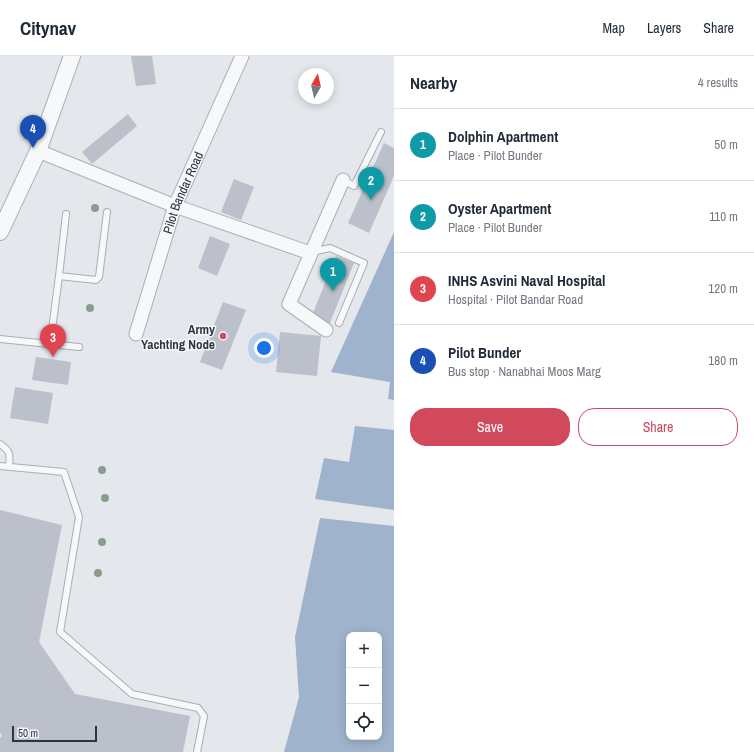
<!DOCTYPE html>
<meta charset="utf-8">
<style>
body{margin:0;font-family:"Archivo Narrow",sans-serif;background:#f2f2f3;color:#1f2937}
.controls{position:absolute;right:12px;bottom:12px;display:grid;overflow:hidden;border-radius:8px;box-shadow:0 2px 10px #0003}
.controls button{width:36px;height:36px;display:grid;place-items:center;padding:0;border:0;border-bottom:1px solid #e0e1e3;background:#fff;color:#1f2937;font:20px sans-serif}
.compass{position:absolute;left:298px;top:12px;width:36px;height:36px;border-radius:50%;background:#fff;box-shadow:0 2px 10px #0003;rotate:8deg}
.scale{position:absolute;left:12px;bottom:10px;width:85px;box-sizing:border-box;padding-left:4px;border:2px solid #2b3445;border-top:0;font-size:11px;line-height:14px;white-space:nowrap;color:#2b3445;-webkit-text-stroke:3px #f4f6f9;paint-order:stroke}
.you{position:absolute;left:264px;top:292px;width:14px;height:14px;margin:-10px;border:3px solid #fff;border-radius:50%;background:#1a73e8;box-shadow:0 0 0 6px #1a73e833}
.badge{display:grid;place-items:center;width:26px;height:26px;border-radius:50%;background:#d1495b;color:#fff;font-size:13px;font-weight:700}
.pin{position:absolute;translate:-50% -33px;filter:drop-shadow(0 1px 2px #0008)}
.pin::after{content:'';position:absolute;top:21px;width:14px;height:12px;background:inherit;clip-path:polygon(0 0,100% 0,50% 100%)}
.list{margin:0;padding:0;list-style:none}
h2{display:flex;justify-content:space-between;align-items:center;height:52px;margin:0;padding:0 16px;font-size:17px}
h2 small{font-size:13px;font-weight:400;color:#747a83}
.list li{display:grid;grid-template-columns:26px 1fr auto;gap:12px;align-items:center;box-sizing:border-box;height:72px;padding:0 16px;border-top:1px solid #e0e1e3}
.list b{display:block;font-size:15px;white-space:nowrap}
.list p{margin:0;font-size:13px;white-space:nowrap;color:#747a83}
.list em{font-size:13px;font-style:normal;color:#747a83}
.actions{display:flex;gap:8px;padding:12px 16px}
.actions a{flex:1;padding:9px 0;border:1px solid #d1495b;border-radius:16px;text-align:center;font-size:14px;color:#d1495b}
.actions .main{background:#d1495b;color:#fff}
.icon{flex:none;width:22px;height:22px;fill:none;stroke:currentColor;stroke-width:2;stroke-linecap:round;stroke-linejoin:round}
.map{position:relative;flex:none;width:394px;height:696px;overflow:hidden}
header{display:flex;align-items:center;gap:24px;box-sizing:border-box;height:56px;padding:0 20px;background:#fff;border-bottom:1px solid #e0e1e3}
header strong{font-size:19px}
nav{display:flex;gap:22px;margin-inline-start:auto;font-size:14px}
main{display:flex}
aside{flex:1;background:#fff}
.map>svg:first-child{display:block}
</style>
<header>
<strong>Citynav</strong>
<nav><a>Map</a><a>Layers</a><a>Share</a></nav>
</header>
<main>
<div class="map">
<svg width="394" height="696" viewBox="0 0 394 696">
<rect width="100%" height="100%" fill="#e4e7ec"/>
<!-- water -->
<path fill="#9fb4cc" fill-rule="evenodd" d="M394,176V344L388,343L390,326L331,316Z
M355,370L394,374V454L315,443L324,402L349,406Z
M320,462L394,470V696H284L299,641L295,581ZM349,579H379V681H349Z"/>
<!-- building -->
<path fill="#bbc0ca" d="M131,0H152L156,28L136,30Z
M128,58L137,70L92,108L82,96Z
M384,87L394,92V120L369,177L348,167Z
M234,123L254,131L241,164L221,156Z
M210,180L230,188L217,220L198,212Z
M336,200L354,207L329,269L311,262Z
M223,246L246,254L222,314L200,306Z
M280,276L321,280L317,320L276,316Z
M36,301L71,306L68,329L32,324Z
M15,331L53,337L48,368L10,362Z
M0,454L62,469L39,586L75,638L190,660L183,696H0V682L2,680L0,676Z"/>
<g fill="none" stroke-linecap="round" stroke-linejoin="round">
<!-- service casing -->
<g stroke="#a9aeb7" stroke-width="8">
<path id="service" d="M343,124L354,130L381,76
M312,196L330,192L364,207L339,267
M59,220L66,158
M0,283L79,291
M50,289L59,220L96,224L99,221L107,156
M0,388C11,396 10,398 9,411
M0,410L64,416L79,461L60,576L132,638L198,652L204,660L197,696"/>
</g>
<!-- minor casing -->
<g stroke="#a9aeb7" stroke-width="15">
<g id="minor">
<path d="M38,95L175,150L310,197"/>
<path d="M326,274L289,248L343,124"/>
<path id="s1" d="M136,278L175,150L242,0"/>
</g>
</g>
<!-- tertiary casing -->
<g stroke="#a9aeb7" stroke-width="18">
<path id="tertiary" d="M0,176L38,95L72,0"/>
</g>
<!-- service -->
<use href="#service" stroke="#f7f8fa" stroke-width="6"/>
<!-- minor -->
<use href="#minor" stroke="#f7f8fa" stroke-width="13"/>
<!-- tertiary -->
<use href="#tertiary" stroke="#f7f8fa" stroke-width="16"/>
</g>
<!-- trees -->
<g fill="#899d89">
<circle cx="95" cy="152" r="4"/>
<circle cx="90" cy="252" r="4"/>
<circle cx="102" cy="414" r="4"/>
<circle cx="105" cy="442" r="4"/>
<circle cx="102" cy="486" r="4"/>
<circle cx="98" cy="517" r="4"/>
</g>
<!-- markers -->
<circle fill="#d1495b" stroke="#f4f6f9" stroke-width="1.5" cx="223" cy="280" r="4"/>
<g text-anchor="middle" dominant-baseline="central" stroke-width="3" stroke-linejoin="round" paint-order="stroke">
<!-- street labels -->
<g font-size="13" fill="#2b3445" stroke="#f4f6f9">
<text stroke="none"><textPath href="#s1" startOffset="149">Pilot Bandar Road</textPath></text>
</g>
<!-- poi labels -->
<g font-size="13" font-weight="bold" fill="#2b3445" stroke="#f4f6f9" text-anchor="end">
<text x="215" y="273">Army<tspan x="215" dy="15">Yachting Node</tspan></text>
</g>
</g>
</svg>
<div class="controls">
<button>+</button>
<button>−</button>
<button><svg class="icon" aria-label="locate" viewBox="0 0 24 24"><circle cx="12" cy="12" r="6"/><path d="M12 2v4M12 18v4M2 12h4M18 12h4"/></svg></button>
</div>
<svg class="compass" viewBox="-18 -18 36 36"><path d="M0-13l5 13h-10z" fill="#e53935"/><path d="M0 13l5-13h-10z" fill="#747a83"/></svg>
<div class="scale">50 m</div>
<div class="you"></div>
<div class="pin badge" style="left:333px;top:235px;background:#0f9aa8">1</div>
<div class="pin badge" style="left:371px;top:144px;background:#0f9aa8">2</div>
<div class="pin badge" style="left:53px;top:301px;background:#e0444e">3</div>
<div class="pin badge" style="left:33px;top:92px;background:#1a4fb4">4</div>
</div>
<aside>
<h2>Nearby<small>4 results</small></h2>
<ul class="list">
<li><span class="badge" style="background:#0f9aa8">1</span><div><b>Dolphin Apartment</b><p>Place · Pilot Bunder</p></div><em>50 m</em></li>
<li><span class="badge" style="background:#0f9aa8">2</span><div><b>Oyster Apartment</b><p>Place · Pilot Bunder</p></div><em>110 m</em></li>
<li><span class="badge" style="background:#e0444e">3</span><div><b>INHS Asvini Naval Hospital</b><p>Hospital · Pilot Bandar Road</p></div><em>120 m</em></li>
<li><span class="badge" style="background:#1a4fb4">4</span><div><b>Pilot Bunder</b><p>Bus stop · Nanabhai Moos Marg</p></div><em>180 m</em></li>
</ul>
<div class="actions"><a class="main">Save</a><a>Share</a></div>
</aside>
</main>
